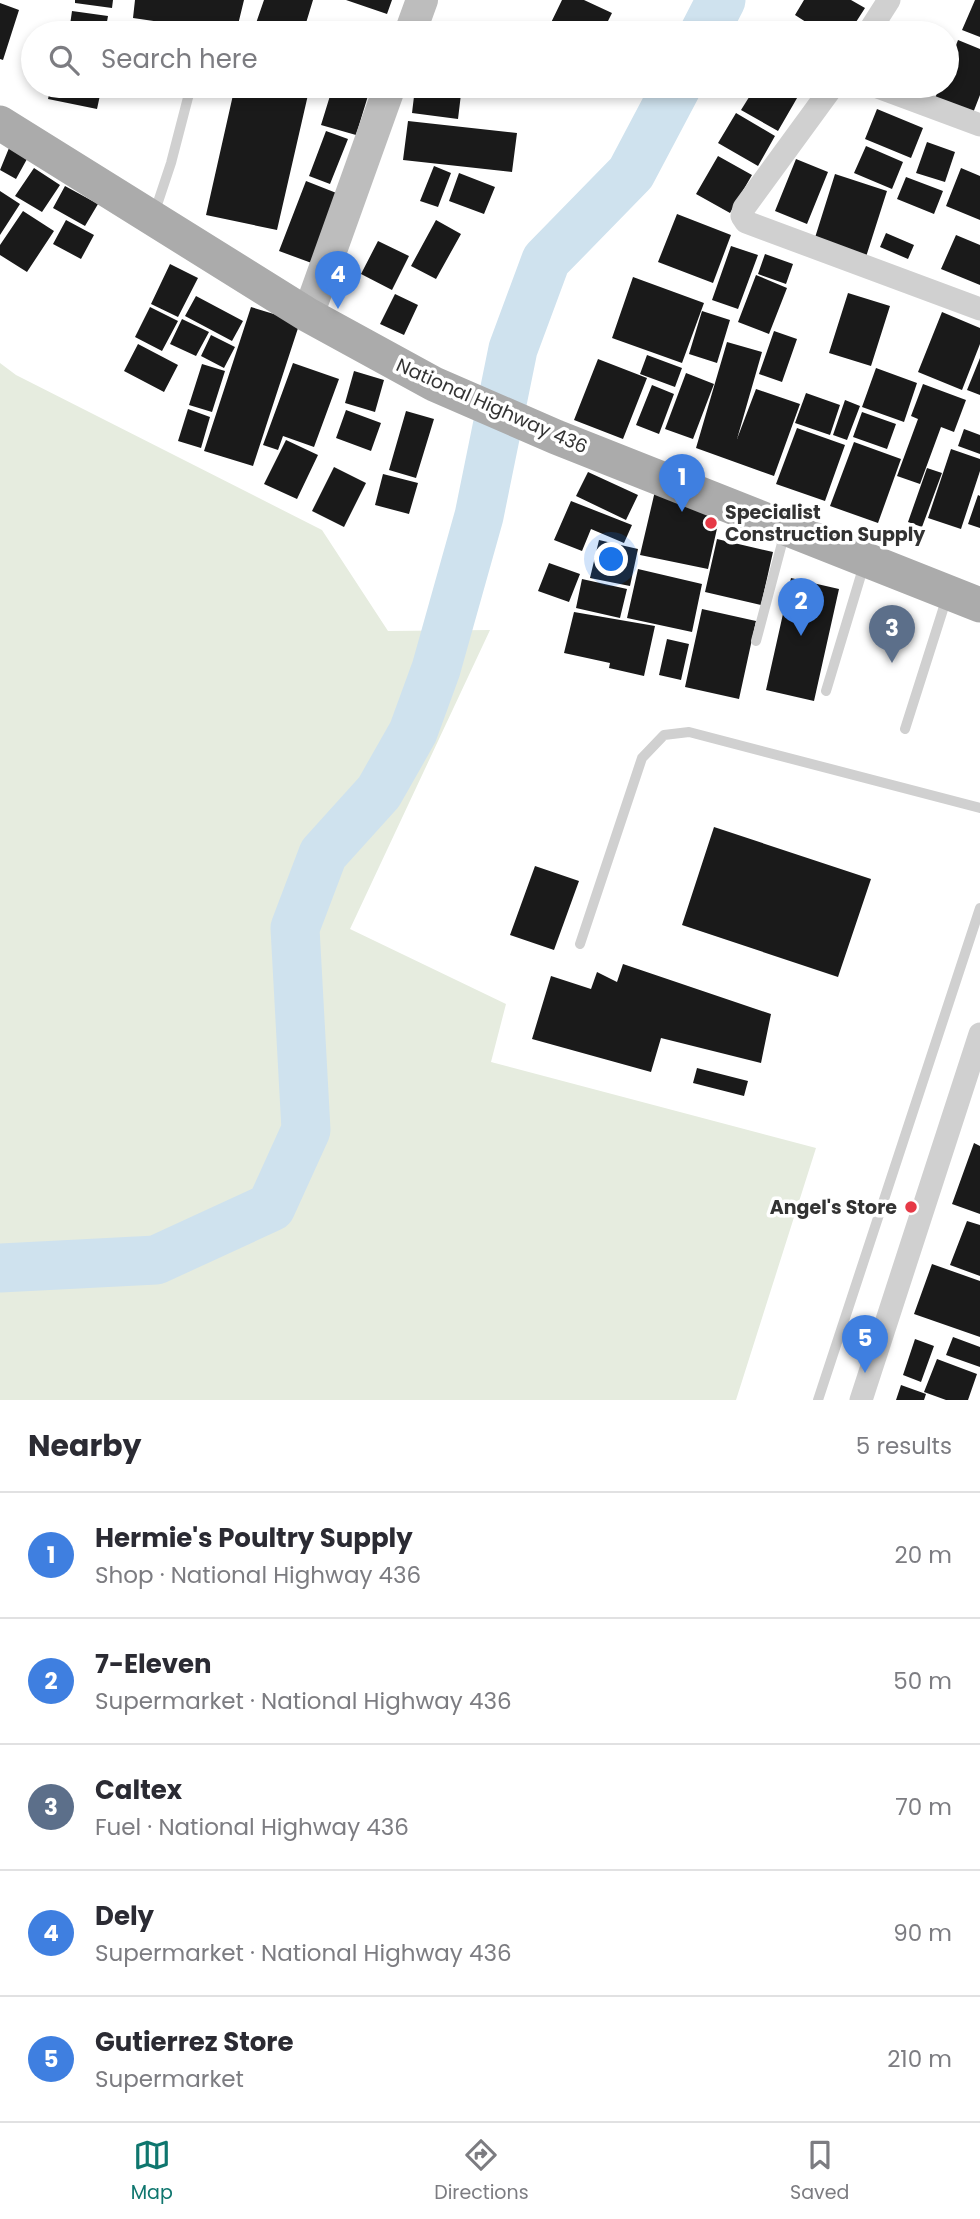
<!DOCTYPE html>
<meta charset="utf-8">
<style>
body{margin:0;font-family:Poppins,sans-serif;background:#f2f2f3;color:#2b2b33}
.you{position:absolute;left:612px;top:560px;width:24px;height:24px;margin:-18px;border:5px solid #fff;border-radius:50%;background:#1a73e8;box-shadow:0 0 0 10px #1a73e833}
.badge{display:grid;place-items:center;width:46px;height:46px;border-radius:50%;background:#0f766e;color:#fff;font-size:23px;font-weight:700}
.pin{position:absolute;translate:-50% -58px;filter:drop-shadow(0 2px 4px #0008)}
.pin::after{content:'';position:absolute;top:37px;width:24px;height:21px;background:inherit;clip-path:polygon(0 0,100% 0,50% 100%)}
.list{margin:0;padding:0;list-style:none}
h2{display:flex;justify-content:space-between;align-items:center;height:91px;margin:0;padding:0 28px;font-size:30px}
h2 small{font-size:23px;font-weight:400;color:#7c7c81}
.list li{display:grid;grid-template-columns:46px 1fr auto;gap:21px;align-items:center;box-sizing:border-box;height:126px;padding:0 28px;border-top:2px solid #e1e1e2}
.list b{display:block;font-size:26px;white-space:nowrap}
.list p{margin:0;font-size:23px;white-space:nowrap;color:#7c7c81}
.list em{font-size:23px;font-style:normal;color:#7c7c81}
.icon{flex:none;width:38px;height:38px;fill:none;stroke:currentColor;stroke-width:2;stroke-linecap:round;stroke-linejoin:round}
.map{position:relative;flex:none;width:980px;height:1400px;overflow:hidden}
.search{position:absolute;background:#fff;box-shadow:0 4px 10px #0003;left:21px;right:21px;top:21px;height:77px;display:flex;align-items:center;gap:18px;box-sizing:border-box;padding:0 24px;border-radius:38px;color:#7c7c81;font-size:26px}
.sheet{height:721px;background:#fff}
nav{display:flex;justify-content:space-around;align-items:center;box-sizing:border-box;height:98px;border-top:2px solid #e1e1e2;background:#fff;font-size:19px;color:#7c7c81}
nav a{display:grid;justify-items:center;gap:4px}
nav .on{color:#0f766e}
.map>svg:first-child{display:block}
</style>
<div class="map">
<svg width="980" height="1400" viewBox="0 0 980 1400">
<rect width="100%" height="100%" fill="#fff"/>
<!-- green -->
<path fill="#e6ecdf" d="M0,363L16,375L322,530L388,631L490,630L350,929L506,1004L491,1062L816,1148L736,1400H0Z"/>
<g fill="none" stroke-linecap="round" stroke-linejoin="round">
<!-- river -->
<path stroke="#cfe2ee" stroke-width="49" d="M704,33L721,0
M0,1268L156,1260L271,1207L306,1130L295,928L323,854L379,792L413,732L436,669L479,516L513,349L546,260L631,173L677,86"/>
</g>
<!-- building -->
<path fill="#1a1a1a" d="M75,0H113L112,8L75,3Z
M135,0H244L236,33L133,18Z
M264,0H313L303,33L253,32Z
M346,0H392L387,14Z
M562,0H584L612,13L602,33H546Z
M804,0H851L865,8L849,33H823L795,15Z
M975,0H980V37L962,30Z
M0,3L19,10L3,60L0,59Z
M72,11L108,16L105,33L69,32Z
M790,23L807,33H784Z
M958,40L980,49V95L973,113L935,98L940,86H947V69Z
M51,86H102L97,109L48,99Z
M235,86H310L277,230L206,215Z
M333,86H371L356,135L321,125Z
M756,86H804L778,131L741,110Z
M415,88L461,94L458,119L412,113Z
M877,109L923,128L911,158L865,139Z
M736,113L775,136L758,166L718,143Z
M408,121L517,133L512,172L403,160Z
M326,131L348,139L330,184L309,176Z
M927,142L955,152L945,182L916,173Z
M866,146L903,162L892,189L854,173Z
M9,148L27,159L16,179L0,170Z
M718,156L752,175L730,213L696,194Z
M796,159L828,172L807,224L775,211Z
M434,166L451,173L438,207L420,201Z
M34,168L60,185L42,212L15,196Z
M961,168L980,176V220L946,206Z
M459,173L495,187L484,214L449,201Z
M835,174L887,191L865,260L813,244Z
M906,177L943,191L934,214L897,199Z
M306,181L344,196L317,265L279,251Z
M65,186L98,204L85,226L53,208Z
M0,191L20,204L0,235Z
M23,211L54,231L27,272L0,255V245Z
M677,214L731,235L713,283L658,262Z
M66,220L94,235L81,259L53,244Z
M436,220L461,234L436,279L411,266Z
M886,233L914,245L908,259L880,247Z
M956,235L980,245V285L941,269Z
M378,241L409,256L392,290L361,274Z
M731,246L758,255L738,309L712,300Z
M765,254L793,264L786,284L758,274Z
M170,264L198,278L178,317L151,304Z
M756,275L787,288L769,334L738,322Z
M633,277L704,303L682,363L612,338Z
M848,293L890,306L871,366L829,353Z
M395,294L418,305L404,335L380,324Z
M196,296L243,321L232,341L185,316Z
M150,307L178,321L162,351L135,337Z
M251,307L300,322L253,466L204,451Z
M702,311L730,320L717,363L689,354Z
M942,312L980,328V344L962,390L918,372Z
M182,319L209,332L196,356L170,344Z
M774,331L797,339L782,382L759,374Z
M211,335L235,347L224,368L201,356Z
M727,342L762,352L737,439L756,389L800,404L774,476L696,448Z
M138,344L178,365L164,392L124,371Z
M647,355L682,368L675,387L640,374Z
M980,358V395L967,390Z
M598,359L647,378L623,439L574,420Z
M293,363L339,379L314,447L283,436L278,450L263,445Z
M202,364L225,371L212,412L189,405Z
M876,368L917,383L904,422L862,407Z
M354,371L384,380L375,412L345,403Z
M686,373L714,384L693,439L665,429Z
M923,384L966,400L954,432L941,427L920,484L897,476L918,419L911,416Z
M652,385L674,394L659,434L636,425Z
M806,393L840,405L830,435L795,423Z
M845,400L860,406L847,440L833,435Z
M188,409L210,417L201,448L178,441Z
M346,410L381,423L371,451L336,438Z
M406,411L434,419L416,478L389,470Z
M862,412L896,424L887,449L853,437Z
M797,428L845,445L825,501L776,484Z
M964,429L980,435V454L958,446Z
M286,440L318,455L297,499L264,484Z
M854,442L901,459L878,523L830,506Z
M951,449L980,459V471L961,529L928,518Z
M334,467L366,483L344,527L312,511Z
M927,468L942,473L922,527L908,522Z
M588,472L638,495L626,520L576,496Z
M383,474L418,483L409,514L375,505Z
M655,491L722,506L708,569L640,555Z
M978,495L980,496V528L968,524Z
M571,501L632,525L624,543L591,529L582,551L554,540Z
M717,539L773,552L761,605L705,592Z
M599,540L638,549L630,586L590,578Z
M549,563L580,574L569,602L538,591Z
M638,569L702,584L692,632L627,618Z
M791,578L839,589L814,701L766,690Z
M582,579L627,589L620,618L576,608Z
M702,609L756,621L739,699L685,687Z
M574,612L655,626L644,676L609,668L610,663L564,653Z
M667,639L689,644L681,680L659,675Z
M714,827L871,879L838,977L682,925Z
M535,866L579,881L554,950L510,935Z
M623,964L771,1014L761,1063L661,1038L651,1072L532,1039L551,976L591,989L597,972L617,982Z
M697,1068L748,1081L744,1096L693,1083Z
M974,1143L980,1146V1214L952,1204Z
M967,1221L980,1225V1276L950,1265Z
M932,1264L980,1281V1337L914,1314Z
M953,1337L980,1347V1367L946,1355Z
M915,1339L934,1346L921,1382L903,1375Z
M937,1359L977,1374L968,1400H946L924,1392Z
M901,1385L926,1394L924,1400H896Z"/>
<g fill="none" stroke-linecap="round" stroke-linejoin="round">
<!-- lane -->
<path stroke="#d0d0d0" stroke-width="10" d="M154,214L171,163L191,86
M756,641L785,532
M826,691L864,565
M905,729L947,597
M580,944L642,758L664,735L689,732L980,808
M818,1400L980,908"/>
<!-- street -->
<path stroke="#d0d0d0" stroke-width="23" d="M868,33L889,0
M833,86L744,208L742,216L746,222L980,309
M875,86L980,125
M861,1400L980,1034"/>
<!-- secondary -->
<path stroke="#bdbdbd" stroke-width="32" d="M410,33L422,0
M308,315L390,86"/>
<!-- primary -->
<path stroke="#ababab" stroke-width="35" d="M0,123L308,315L434,384L556,437L980,605"/>
</g>
<!-- markers -->
<g fill="#e63946" stroke="#fff" stroke-width="2.5">
<circle cx="711" cy="523" r="7"/>
<circle cx="911" cy="1207" r="7"/>
</g>
<g text-anchor="middle" dominant-baseline="central" stroke-width="7" stroke-linejoin="round" paint-order="stroke">
<!-- street labels -->
<g font-size="19" fill="#333" stroke="#fff">
<text transform="translate(492 406) rotate(24)">National Highway 436</text>
</g>
<!-- poi labels -->
<g font-size="19" font-weight="bold" fill="#333" stroke="#fff" text-anchor="start">
<text x="725" y="512">Specialist<tspan x="725" dy="22">Construction Supply</tspan></text>
<text x="897" y="1207" text-anchor="end">Angel's Store</text>
</g>
</g>
</svg>
<div class="you"></div>
<div class="pin badge" style="left:682px;top:512px;background:#3f7fe0">1</div>
<div class="pin badge" style="left:801px;top:636px;background:#3f7fe0">2</div>
<div class="pin badge" style="left:892px;top:663px;background:#5c6f8a">3</div>
<div class="pin badge" style="left:338px;top:309px;background:#3f7fe0">4</div>
<div class="pin badge" style="left:865px;top:1373px;background:#3f7fe0">5</div>
<div class="search"><svg class="icon" aria-label="search" viewBox="0 0 24 24"><circle cx="10" cy="10" r="6"/><path d="M15 15l6 6"/></svg>Search here</div>
</div>
<section class="sheet">
<h2>Nearby<small>5 results</small></h2>
<ul class="list">
<li><span class="badge" style="background:#3f7fe0">1</span><div><b>Hermie's Poultry Supply</b><p>Shop · National Highway 436</p></div><em>20 m</em></li>
<li><span class="badge" style="background:#3f7fe0">2</span><div><b>7-Eleven</b><p>Supermarket · National Highway 436</p></div><em>50 m</em></li>
<li><span class="badge" style="background:#5c6f8a">3</span><div><b>Caltex</b><p>Fuel · National Highway 436</p></div><em>70 m</em></li>
<li><span class="badge" style="background:#3f7fe0">4</span><div><b>Dely</b><p>Supermarket · National Highway 436</p></div><em>90 m</em></li>
<li><span class="badge" style="background:#3f7fe0">5</span><div><b>Gutierrez Store</b><p>Supermarket</p></div><em>210 m</em></li>
</ul>
</section>
<nav>
<a class="on"><svg class="icon" aria-label="map" viewBox="0 0 24 24"><path d="M3 6l6-2 6 2 6-2v14l-6 2-6-2-6 2zM9 4v14M15 6v14"/></svg>Map</a>
<a><svg class="icon" aria-label="directions" viewBox="0 0 24 24"><path d="M12 3l9 9-9 9-9-9zM9 14v-3h6M13 9l2 2-2 2"/></svg>Directions</a>
<a><svg class="icon" aria-label="saved" viewBox="0 0 24 24"><path d="M7 4h10v16l-5-4-5 4z"/></svg>Saved</a>
</nav>
